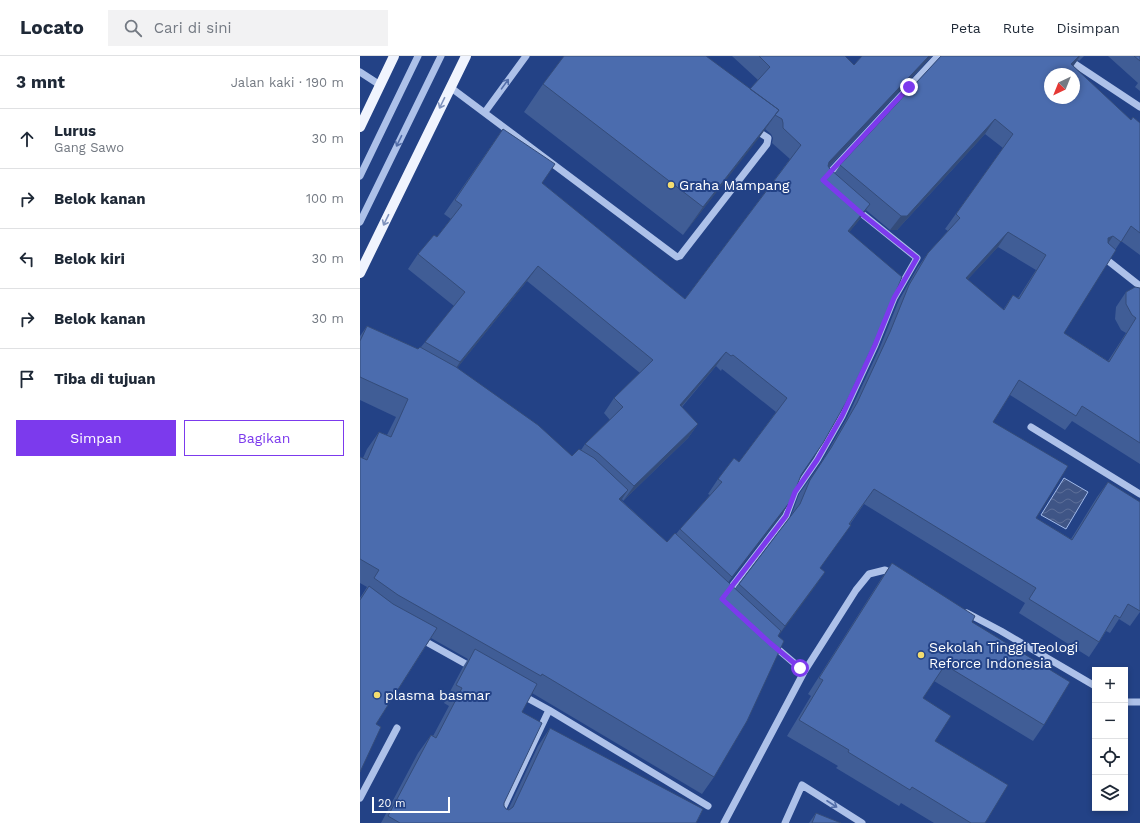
<!DOCTYPE html>
<html lang="id">
<meta charset="utf-8">
<style>
body{margin:0;font-family:"Work Sans",sans-serif;background:#f2f2f3;color:#1f2937}
.controls{position:absolute;right:12px;bottom:12px;display:grid;overflow:hidden;border-radius:0px;box-shadow:0 2px 6px #0003}
.controls button{width:36px;height:36px;display:grid;place-items:center;padding:0;border:0;border-bottom:1px solid #e0e1e3;background:#fff;color:#1f2937;font:20px sans-serif}
.compass{position:absolute;left:684px;top:12px;width:36px;height:36px;border-radius:50%;background:#fff;box-shadow:0 2px 6px #0003;rotate:223deg}
.scale{position:absolute;left:12px;bottom:10px;width:78px;box-sizing:border-box;padding-left:4px;border:2px solid #fff;border-top:0;font-size:11px;line-height:14px;white-space:nowrap;color:#fff;-webkit-text-stroke:3px #234286;paint-order:stroke}
.stop{position:absolute;width:12px;height:12px;margin:-9px;border:3px solid #7c3aed;border-radius:50%;background:#fff}
.stop.end{background:#7c3aed;border-color:#fff;box-shadow:0 1px 4px #0008}
.list{margin:0;padding:0;list-style:none}
h2{display:flex;justify-content:space-between;align-items:center;height:52px;margin:0;padding:0 16px;font-size:17px}
h2 small{font-size:13px;font-weight:400;color:#747a83}
.list li{display:grid;grid-template-columns:26px 1fr auto;gap:12px;align-items:center;box-sizing:border-box;height:60px;padding:0 16px;border-top:1px solid #e0e1e3}
.list b{display:block;font-size:15px;white-space:nowrap}
.list p{margin:0;font-size:13px;white-space:nowrap;color:#747a83}
.list em{font-size:13px;font-style:normal;color:#747a83}
.actions{display:flex;gap:8px;padding:12px 16px}
.actions a{flex:1;padding:9px 0;border:1px solid #7c3aed;border-radius:0px;text-align:center;font-size:14px;color:#7c3aed}
.actions .main{background:#7c3aed;color:#fff}
.icon{flex:none;width:22px;height:22px;fill:none;stroke:currentColor;stroke-width:2;stroke-linecap:round;stroke-linejoin:round}
.map{position:relative;flex:none;width:780px;height:767px;overflow:hidden}
header{display:flex;align-items:center;gap:24px;box-sizing:border-box;height:56px;padding:0 20px;background:#fff;border-bottom:1px solid #e0e1e3}
header strong{font-size:19px}
nav{display:flex;gap:22px;margin-inline-start:auto;font-size:14px}
.search{width:280px;height:36px;background:#f2f2f3;display:flex;align-items:center;gap:10px;box-sizing:border-box;padding:0 14px;border-radius:0px;color:#747a83;font-size:15px}
main{display:flex}
aside{flex:1;background:#fff}
.map>svg:first-child{display:block}
</style>
<header>
<strong>Locato</strong>
<div class="search"><svg class="icon" aria-label="search" viewBox="0 0 24 24"><circle cx="10" cy="10" r="6"/><path d="M15 15l6 6"/></svg>Cari di sini</div>
<nav><a>Peta</a><a>Rute</a><a>Disimpan</a></nav>
</header>
<main>
<aside>
<h2>3 mnt<small>Jalan kaki · 190 m</small></h2>
<ul class="list">
<li><svg class="icon" aria-label="ahead" viewBox="0 0 24 24"><path d="M12 20V5M6 11l6-6 6 6"/></svg><div><b>Lurus</b><p>Gang Sawo</p></div><em>30 m</em></li>
<li><svg class="icon" aria-label="right" viewBox="0 0 24 24"><path d="M7 20v-9h11M14 6l5 5-5 5"/></svg><div><b>Belok kanan</b></div><em>100 m</em></li>
<li><svg class="icon" aria-label="left" viewBox="0 0 24 24"><path d="M17 20v-9H6M10 6l-5 5 5 5"/></svg><div><b>Belok kiri</b></div><em>30 m</em></li>
<li><svg class="icon" aria-label="right" viewBox="0 0 24 24"><path d="M7 20v-9h11M14 6l5 5-5 5"/></svg><div><b>Belok kanan</b></div><em>30 m</em></li>
<li><svg class="icon" aria-label="arrive" viewBox="0 0 24 24"><path d="M6 21V4h12l-3 4 3 4H6"/></svg><div><b>Tiba di tujuan</b></div></li>
</ul>
<div class="actions"><a class="main">Simpan</a><a>Bagikan</a></div>
</aside>
<div class="map">
<svg width="780" height="767" viewBox="0 0 780 767">
<defs>
<pattern id="water-waves" width="16" height="10" patternUnits="userSpaceOnUse"><rect width="16" height="10" fill="#3f5586"/><path d="M0 5q4-4 8 0t8 0" fill="none" stroke="#5c6e98"/></pattern>
</defs>
<rect width="100%" height="100%" fill="#234286"/>
<!-- water -->
<path fill="url(#water-waves)" stroke="#a1baea" d="M704,422L728,436L706,473L681,459Z"/>
<g fill="none" stroke-linecap="round" stroke-linejoin="round">
<!-- minor -->
<path stroke="#adc1e9" stroke-width="7" d="M703,0L780,51
M0,16L20,29
M90,31L317,201L320,200L407,88L408,82L394,73
M125,56L166,0
M0,120L58,0
M465,122L578,0
M0,166L81,0
M742,200L780,230
M671,371L780,438
M367,537L426,460L435,436L457,404L482,360L515,289L534,242L557,202L496,153
M607,557L641,575L735,630
M61,583L113,612
M413,589L440,612
M765,646H780
M189,654L348,750
M0,742L37,672
M136,767L189,654L160,638
M364,767L444,616L496,534L509,518L525,514L534,518
M425,767L442,729L502,767"/>
<!-- major -->
<path stroke="#f0f4fe" stroke-width="10" d="M0,71L34,0
M0,217L106,0"/>
</g>
<!-- wall -->
<path fill="#405d96" fill-rule="evenodd" d="M372,0H485L494,9L502,0H572L469,111L470,113L475,117L480,109L581,0H724L719,5L718,4L713,10L771,64L780,67V199L761,185L755,194L704,277L748,305L766,277L761,274L755,263L756,251L766,236L780,232V408L712,365L705,374L650,339L633,366L676,462L711,483L737,441L748,426L780,446V556L770,570L759,563L750,577L746,575L739,586L729,601L659,557L665,547L504,448L460,512L465,516L418,580L354,721L342,738L172,637L162,656L144,747V750L146,753L148,754L178,690L190,672L336,767H21L58,697L71,679L73,680L89,650L84,647L103,611L108,603L71,582L16,668L0,716V542L7,531L0,527V401L3,402L7,393L19,376L27,379L36,361L0,344V280L7,270L58,293L61,291L94,250L48,213L58,198L77,181L91,163L84,158L143,73L182,127L325,243L430,103L412,87L413,82L411,78L405,73L323,179L164,56L183,28L390,33L398,24ZM625,78L643,92L585,173L588,175L568,197L558,211L539,244L520,291L487,362L461,407L439,438L431,460L375,533L368,527L422,458L432,443L441,419L489,176L500,163L506,154L530,174H537ZM638,191L676,214L658,242L653,239L643,254L607,224ZM167,225L280,317L254,342L244,357L250,364L225,388L221,394L212,400L97,312ZM356,310L361,315L362,313L416,356L379,406L358,423L348,438L350,439L320,473L316,478L307,486L261,444L262,443L263,445L328,382L338,368L322,351Z
M748,0H780V35L775,31L778,27Z
M532,507L612,566L684,669L673,685L574,625L563,642L575,685L625,767H574L541,747L539,750L476,712L478,710L427,680L451,640L448,638L521,523Z
M456,757L481,767H449Z"/>
<!-- shaded-wall -->
<path fill="#344c7a" d="M569,0H572L459,121L469,106Z
M719,0H720L712,12L711,8Z
M419,54L399,82L323,179L343,151Z
M635,63L625,78L537,174H530L541,160Z
M510,148L500,163L478,190L488,175Z
M648,176L638,191L595,237L606,222Z
M753,180L743,195L748,182Z
M178,210L167,225L90,321L100,306Z
M366,296L356,310L310,364L320,349Z
M338,368L328,382L263,445L274,430Z
M268,434L256,452L259,443Z
M432,443L422,458L361,536L372,521Z
M465,516L455,531L415,585L425,570Z"/>
<!-- building -->
<path fill="#4b6cae" stroke="#344c7a" fill-rule="evenodd" d="M204,0H346L419,54L343,151L183,28Z
M399,0H485L494,9L502,0H569L469,106L468,110L470,113L510,148L488,175L542,221L521,272L488,343L463,387L441,419L432,443L372,521L320,473L362,426L358,423L374,402L379,406L427,342L373,299L371,300L366,296L320,349L338,368L274,430L239,398L225,388L263,351L254,342L293,304L178,210L100,306L65,286L105,236L58,198L74,179L77,181L102,149L95,144L143,73L195,108L182,127L325,243L441,89L423,72V67L422,63L415,59L419,54L390,33L410,11Z
M581,0H719L711,8L771,64L773,61L780,67V177L771,170L761,186L753,180L748,182V187L756,194L704,277L749,306L776,262L772,259L766,248V236L775,231L780,232V387L722,350L716,360L659,324L633,366L708,410L676,462L712,484L748,426L780,446V555L768,548L760,562L755,559L739,586L669,543L676,532L514,433L489,468L491,469L460,512L465,516L425,570L379,528L440,448L450,424L471,392L497,347L530,276L549,229L568,197L600,162L596,158L653,78L635,63L547,160H541L480,109ZM690,18H714V42H690ZM648,176L686,199L659,243L653,239L644,254L606,222Z
M774,0H780V5Z
M7,270L58,293L60,291L96,311L178,369L212,400L219,393L234,402L268,434L259,443L307,486L315,477L421,575L418,580L424,585L387,665L354,721L182,618L181,620L38,539L14,522L19,514L0,503V401L7,404L19,376L31,381L48,343L0,321V285Z
M532,507L615,560L612,566L710,626L684,669L585,609L563,642L591,660L575,685L648,729L625,767H611L552,731L550,734L488,696L489,694L439,664L463,624L459,622Z
M9,530L33,548L77,572L16,668L21,671L0,716V544Z
M115,593L177,628L162,656L182,667L144,747V750L146,753L149,754L153,751L190,672L343,753L336,767H40L28,760L71,679L76,682L102,632L96,629Z
M456,757L481,767H452Z"/>
<!-- one-way arrows -->
<defs><path id="oneway-shaft" d="M-6 0H5M1.5-3L5.5 0L1.5 3" fill="none" stroke-width="1.6" stroke-linecap="round" stroke-linejoin="round"/></defs>
<g stroke="#536ea9">
<use href="#oneway-shaft" transform="translate(145 28) rotate(-54)"/>
<use href="#oneway-shaft" transform="translate(39 85) rotate(116)"/>
<use href="#oneway-shaft" transform="translate(472 748) rotate(33)"/>
</g>
<g stroke="#7f92bc">
<use href="#oneway-shaft" transform="translate(82 47) rotate(116)"/>
<use href="#oneway-shaft" transform="translate(26 164) rotate(116)"/>
</g>
<g fill="none" stroke-linecap="round" stroke-linejoin="round">
<!-- route -->
<path stroke="#7c3aed" stroke-width="5" d="M440,612L410,587L362,543L426,460L435,436L457,404L482,360L515,289L534,242L557,202L503,159L463,124L549,31"/>
</g>
<!-- markers -->
<g fill="#f4dd70" stroke="#234286" stroke-width="1.5">
<circle cx="311" cy="129" r="4"/>
<circle cx="561" cy="599" r="4"/>
<circle cx="17" cy="639" r="4"/>
</g>
<g text-anchor="middle" dominant-baseline="central" stroke-width="4" stroke-linejoin="round" paint-order="stroke">
<!-- poi labels -->
<g font-size="14" fill="#fff" stroke="#234286" text-anchor="start">
<text x="319" y="129">Graha Mampang</text>
<text x="569" y="591">Sekolah Tinggi Teologi<tspan x="569" dy="16">Reforce Indonesia</tspan></text>
<text x="25" y="639">plasma basmar</text>
</g>
</g>
</svg>
<div class="controls">
<button>+</button>
<button>−</button>
<button><svg class="icon" aria-label="locate" viewBox="0 0 24 24"><circle cx="12" cy="12" r="6"/><path d="M12 2v4M12 18v4M2 12h4M18 12h4"/></svg></button>
<button><svg class="icon" aria-label="layers" viewBox="0 0 24 24"><path d="M12 4l9 5-9 5-9-5zM3 14l9 5 9-5"/></svg></button>
</div>
<svg class="compass" viewBox="-18 -18 36 36"><path d="M0-13l5 13h-10z" fill="#e53935"/><path d="M0 13l5-13h-10z" fill="#747a83"/></svg>
<div class="scale">20 m</div>
<div class="stop" style="left:440px;top:612px"></div>
<div class="stop end" style="left:549px;top:31px"></div>
</div>
</main>
